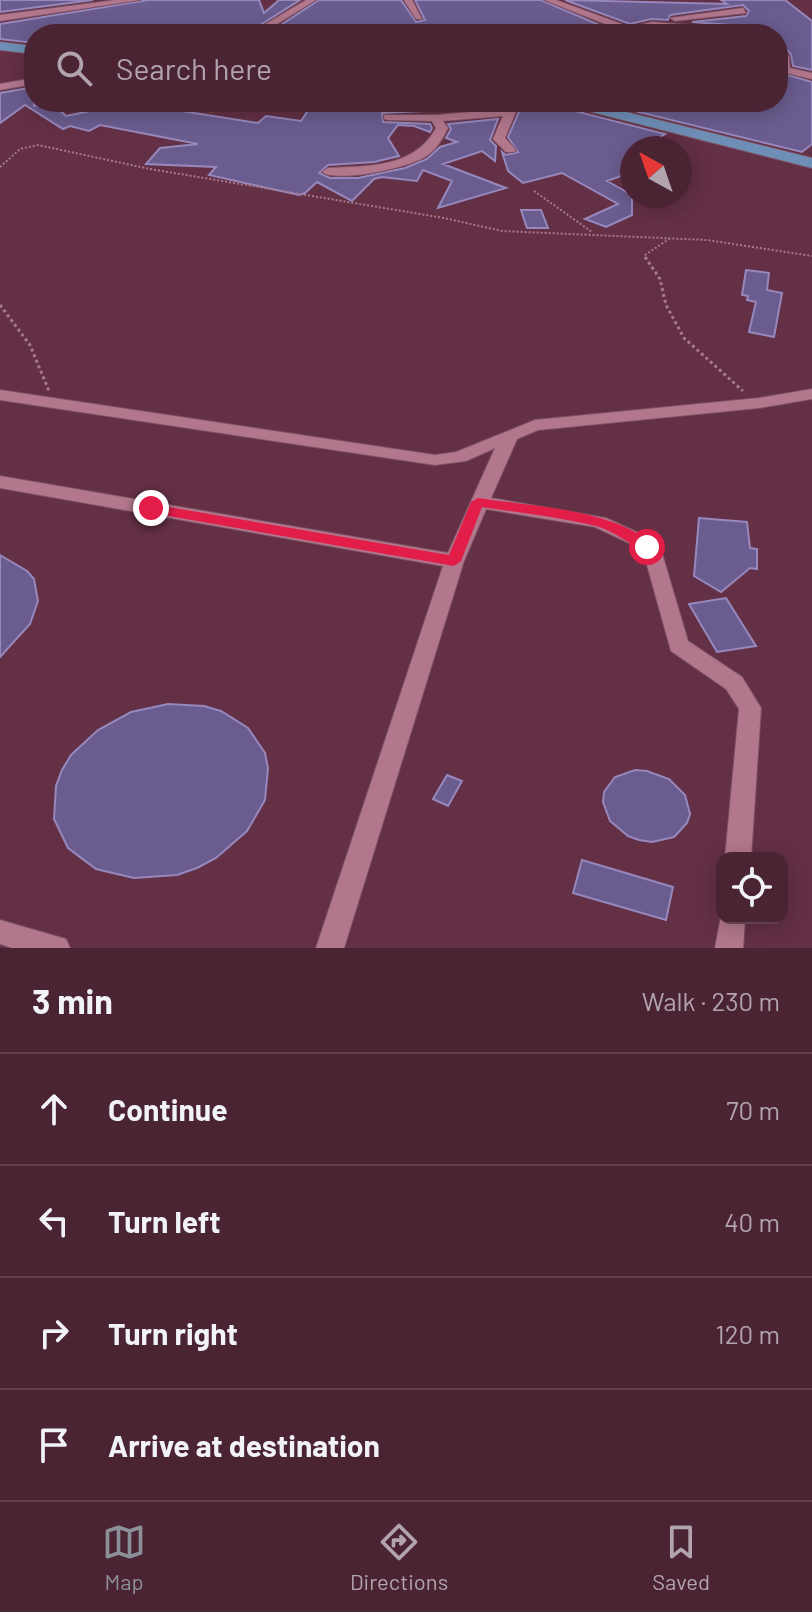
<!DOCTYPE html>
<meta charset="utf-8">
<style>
body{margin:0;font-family:Barlow,sans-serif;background:#522c3c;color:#f1f3f6}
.controls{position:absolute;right:24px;bottom:24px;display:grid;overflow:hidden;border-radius:16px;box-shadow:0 4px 20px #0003}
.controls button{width:72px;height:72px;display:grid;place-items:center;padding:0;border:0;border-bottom:2px solid #62414f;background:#4b2434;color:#f1f3f6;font:40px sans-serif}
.compass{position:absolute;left:620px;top:136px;width:72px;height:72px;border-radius:50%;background:#4b2434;box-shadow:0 4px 20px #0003;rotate:320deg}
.stop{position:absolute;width:24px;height:24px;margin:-18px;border:6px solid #e11d48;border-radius:50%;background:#fff}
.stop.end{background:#e11d48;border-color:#fff;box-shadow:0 2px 8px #0008}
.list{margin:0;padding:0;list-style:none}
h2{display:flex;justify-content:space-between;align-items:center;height:104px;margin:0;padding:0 32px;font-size:34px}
h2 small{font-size:26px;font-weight:400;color:#b2a4ac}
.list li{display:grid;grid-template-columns:52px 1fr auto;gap:24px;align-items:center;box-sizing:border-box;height:112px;padding:0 32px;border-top:2px solid #62414f}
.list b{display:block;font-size:30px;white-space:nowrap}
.list em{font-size:26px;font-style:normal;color:#b2a4ac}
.icon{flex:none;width:44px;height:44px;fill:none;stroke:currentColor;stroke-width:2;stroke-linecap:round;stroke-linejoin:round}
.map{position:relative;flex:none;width:812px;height:948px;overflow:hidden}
.search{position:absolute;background:#4b2434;box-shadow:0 4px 20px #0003;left:24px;right:24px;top:24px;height:88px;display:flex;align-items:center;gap:20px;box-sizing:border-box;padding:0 28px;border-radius:32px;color:#b2a4ac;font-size:30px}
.sheet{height:552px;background:#4b2434}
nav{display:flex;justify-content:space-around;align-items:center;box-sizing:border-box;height:112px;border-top:2px solid #62414f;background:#4b2434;font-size:22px;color:#b2a4ac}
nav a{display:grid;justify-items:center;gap:4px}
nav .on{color:#8c9099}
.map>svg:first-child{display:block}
</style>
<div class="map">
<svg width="812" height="948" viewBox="0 0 812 948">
<rect width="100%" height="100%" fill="#643045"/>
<!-- green -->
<path fill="#7b5840" d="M167,102H309L305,107L235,103L212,113L163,105Z"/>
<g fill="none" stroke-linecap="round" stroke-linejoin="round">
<!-- stream -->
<path stroke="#0f2c25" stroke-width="3" d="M19,45L34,46"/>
</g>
<!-- building -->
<path fill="#6a5c8e" stroke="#9688bd" stroke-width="2" d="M0,0H93L0,12Z
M148,0H259L264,13L279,0H300L246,34L146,33L139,28L120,32L114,29L97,34H34V43L0,39V24Z
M319,0H401L416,22L425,20L415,0H541L609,29L600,34H267Z
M565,0L727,4L721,0H785L812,21V70L793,66L791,54L778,41V34L769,28L692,22L746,16L749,11L743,5L670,15L668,20L651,19L630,24Z
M778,72L812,82V144L802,152L598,102H778Z
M34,87V106L53,104L66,116L90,111L108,102H163L156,107L258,123L266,116L301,121L311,106H328L329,102L406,106L452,103L453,106L479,102L485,108L382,113L383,122L430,124L432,128L430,132L414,126L398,125L388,138L399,156L374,162L328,165L319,173L330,178H358L405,168L427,159L440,147L457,142L446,138L451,129L448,124L498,119L490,140L496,146L495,161L482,151L443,164L506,188L438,208L452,181L423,170L417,181L382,177L374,179L352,201L317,182L305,193L299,195L209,175L216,167L146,164L160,148L198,144L100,125L89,131L70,126L63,129L25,105L0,123V93Z
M537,102H559L563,108L665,134L641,148H632V172L607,181L632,195V215L606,227L585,219L618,204L562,173L523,183L508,171L502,152L506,155L518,152L508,137L521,107Z
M521,210H541L548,228H527Z
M746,270L769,273L767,290L782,293L774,337L749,332L756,302L747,300L748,296L742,295Z
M699,518L747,522L750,548L757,549V569L750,568L721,592L694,576Z
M0,555L27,571L34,579L38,601L30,624L0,657Z
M726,598L756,646L717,652L689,604Z
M168,704L204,706L221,711L248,728L265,753L268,768L265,800L247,831L216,858L197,868L177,875L134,878L96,869L68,848L54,819L56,786L62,770L71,755L98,730L131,712Z
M635,770L647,771L669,779L685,795L690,814L687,823L674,837L652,842L639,840L628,836L610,821L603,802L604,792L615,777Z
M447,775L462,781L448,806L433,799Z
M582,860L673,887L666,920L573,893Z"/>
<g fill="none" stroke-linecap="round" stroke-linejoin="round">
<!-- minor casing -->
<g stroke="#7d5163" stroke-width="2">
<path id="minor" d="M116,0H140L0,21V15Z
M306,0H316L261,34H249Z
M404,0H412L422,19H416Z
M544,0H556L630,27L652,22L767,31L772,34L652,28L622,34H603L618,29Z
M743,8L746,13L675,21L670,18Z
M778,44L789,56L790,68L812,73V79L781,72Z
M34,78V84L0,90V84Z
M510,102L519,104L505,138L516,150L514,152H506L493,139L503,116L443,121L448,128C442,140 436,150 425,157C407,168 339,183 322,172L328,168C368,166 415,168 436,128L432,121L388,120L384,119V115H436L506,109Z
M812,389V399L759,408L538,430L517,439L491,498L606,518L643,535L661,550L688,641L742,677L761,708L751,858H725L739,709L726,689L671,651L645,558L629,543L595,527L486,509L464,561L344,948H316L443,566L0,488V476L448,553L495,448L466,461L435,465L0,400V390L435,455L456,452L535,420L759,398Z
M722,911V918H745L743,948H715Z
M0,920L66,939L70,948H12L0,944Z"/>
</g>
<!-- major casing -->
<g stroke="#7d5163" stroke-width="2">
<path id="major" d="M0,42L34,46V54L0,50Z
M562,102H586L812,158V168L564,105Z"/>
</g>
<!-- path-far1 -->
<path stroke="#a67a8b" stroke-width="2" stroke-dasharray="2 2" stroke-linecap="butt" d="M0,167L20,149L38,145L150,169L444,218L502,231L707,240L812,256
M534,191L592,232
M646,259L645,255L669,239"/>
<!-- path -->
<path stroke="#a67a8b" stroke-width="3" stroke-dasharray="3 3" stroke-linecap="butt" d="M645,257L660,279L666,305L684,338L743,391
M0,305L30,345L49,391"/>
<!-- minor -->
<use href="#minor" fill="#b2778d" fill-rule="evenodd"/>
<!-- major -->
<use href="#major" fill="#6f8eb6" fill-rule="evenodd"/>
</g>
<!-- route -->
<path fill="#e11d48" d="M478,498C526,506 620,509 654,547L647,551C629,545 615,531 596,526C559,517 520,513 482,507L461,561L454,566L151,513L144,508L151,504L449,555L471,502Z"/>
</svg>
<div class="controls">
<button><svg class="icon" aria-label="locate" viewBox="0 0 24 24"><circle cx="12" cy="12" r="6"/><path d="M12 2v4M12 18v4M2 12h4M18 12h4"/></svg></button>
</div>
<svg class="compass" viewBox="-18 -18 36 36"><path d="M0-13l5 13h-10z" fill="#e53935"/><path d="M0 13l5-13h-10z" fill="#b2a4ac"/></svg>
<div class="stop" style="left:647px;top:547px"></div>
<div class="stop end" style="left:151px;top:508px"></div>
<div class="search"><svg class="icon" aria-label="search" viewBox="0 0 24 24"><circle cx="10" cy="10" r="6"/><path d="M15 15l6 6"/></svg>Search here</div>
</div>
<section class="sheet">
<h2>3 min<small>Walk · 230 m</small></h2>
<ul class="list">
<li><svg class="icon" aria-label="ahead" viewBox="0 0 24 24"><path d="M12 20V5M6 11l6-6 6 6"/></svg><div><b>Continue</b></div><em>70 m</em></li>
<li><svg class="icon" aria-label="left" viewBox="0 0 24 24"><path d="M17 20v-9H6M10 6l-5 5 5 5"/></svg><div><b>Turn left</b></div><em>40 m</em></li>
<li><svg class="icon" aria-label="right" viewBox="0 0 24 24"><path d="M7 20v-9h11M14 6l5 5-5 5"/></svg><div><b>Turn right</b></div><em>120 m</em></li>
<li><svg class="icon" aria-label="arrive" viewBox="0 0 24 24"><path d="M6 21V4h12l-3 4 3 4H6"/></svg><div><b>Arrive at destination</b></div></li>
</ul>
</section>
<nav>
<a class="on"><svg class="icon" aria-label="map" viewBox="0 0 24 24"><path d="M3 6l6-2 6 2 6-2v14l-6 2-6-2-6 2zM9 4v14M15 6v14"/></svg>Map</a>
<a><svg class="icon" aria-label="directions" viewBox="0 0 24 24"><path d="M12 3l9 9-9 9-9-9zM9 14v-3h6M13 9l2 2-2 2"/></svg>Directions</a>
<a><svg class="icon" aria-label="saved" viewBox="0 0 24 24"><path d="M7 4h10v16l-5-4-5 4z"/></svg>Saved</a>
</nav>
